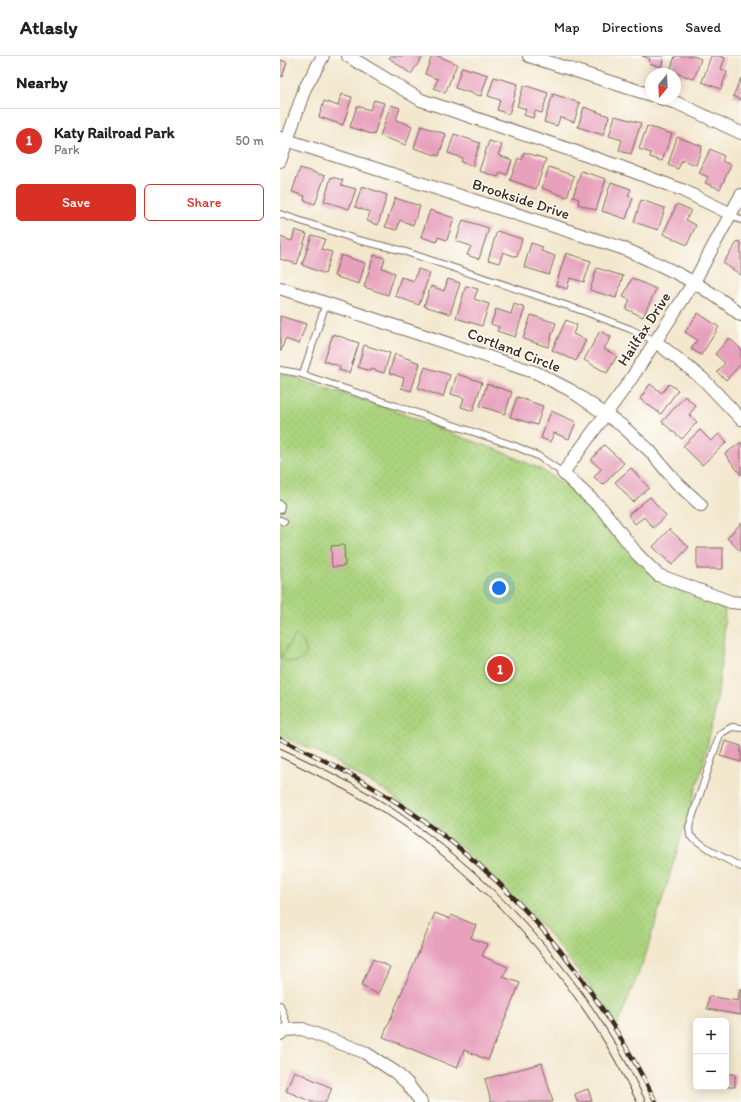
<!DOCTYPE html>
<meta charset="utf-8">
<style>
body{margin:0;font-family:Itim,sans-serif;background:#f6f6f6;color:#202124}
.controls{position:absolute;right:12px;bottom:12px;display:grid;overflow:hidden;border-radius:6px;box-shadow:0 2px 10px #0003}
.controls button{width:36px;height:36px;display:grid;place-items:center;padding:0;border:0;border-bottom:1px solid #e0e0e0;background:#fff;color:#202124;font:20px sans-serif}
.compass{position:absolute;left:365px;top:12px;width:36px;height:36px;border-radius:50%;background:#fff;box-shadow:0 2px 10px #0003;rotate:198deg}
.you{position:absolute;left:219px;top:532px;width:14px;height:14px;margin:-10px;border:3px solid #fff;border-radius:50%;background:#1a73e8;box-shadow:0 0 0 6px #1a73e833}
.badge{display:grid;place-items:center;width:26px;height:26px;border-radius:50%;background:#d93025;color:#fff;font-size:13px;font-weight:700}
.pin{position:absolute;translate:-50% -50%;border:2px solid #fff;box-shadow:0 1px 4px #0006}
.list{margin:0;padding:0;list-style:none}
h2{display:flex;justify-content:space-between;align-items:center;height:52px;margin:0;padding:0 16px;font-size:17px}
h2 small{font-size:13px;font-weight:400;color:#757577}
.list li{display:grid;grid-template-columns:26px 1fr auto;gap:12px;align-items:center;box-sizing:border-box;height:64px;padding:0 16px;border-top:1px solid #e0e0e0}
.list b{display:block;font-size:15px;white-space:nowrap}
.list p{margin:0;font-size:13px;white-space:nowrap;color:#757577}
.list em{font-size:13px;font-style:normal;color:#757577}
.actions{display:flex;gap:8px;padding:12px 16px}
.actions a{flex:1;padding:9px 0;border:1px solid #d93025;border-radius:6px;text-align:center;font-size:14px;color:#d93025}
.actions .main{background:#d93025;color:#fff}
.map{position:relative;flex:none;width:461px;height:1046px;overflow:hidden}
header{display:flex;align-items:center;gap:24px;box-sizing:border-box;height:56px;padding:0 20px;background:#fff;border-bottom:1px solid #e0e0e0}
header strong{font-size:19px}
nav{display:flex;gap:22px;margin-inline-start:auto;font-size:14px}
main{display:flex}
aside{flex:1;background:#fff}
.map>svg:first-child{display:block}
</style>
<header>
<strong>Atlasly</strong>
<nav><a>Map</a><a>Directions</a><a>Saved</a></nav>
</header>
<main>
<aside>
<h2>Nearby<small></small></h2>
<ul class="list">
<li><span class="badge">1</span><div><b>Katy Railroad Park</b><p>Park</p></div><em>50 m</em></li>
</ul>
<div class="actions"><a class="main">Save</a><a>Share</a></div>
</aside>
<div class="map">
<svg width="461" height="1046" viewBox="0 0 461 1046">
<defs>
<pattern id="green-dots" width="8" height="8" patternUnits="userSpaceOnUse"><rect width="8" height="8" fill="#abd47f"/><path d="M2 2h.1M6 6h.1" fill="none" stroke="#94b66d" stroke-width="1.8" stroke-linecap="round"/></pattern>
</defs>
<rect width="100%" height="100%" fill="#fdfcf7"/>
<filter id="ink" filterUnits="userSpaceOnUse"><feTurbulence type="fractalNoise" baseFrequency=".025" numOctaves="2"/><feDisplacementMap in="SourceGraphic" scale="8" xChannelSelector="R" yChannelSelector="G"/><feConvolveMatrix kernelMatrix="1 2 1 2 8 2 1 2 1" color-interpolation-filters="sRGB"/></filter>
<filter id="wash" filterUnits="userSpaceOnUse"><feTurbulence type="fractalNoise" baseFrequency=".012" numOctaves="4" result="noise"/><feDisplacementMap in="SourceGraphic" scale="16" xChannelSelector="R" yChannelSelector="G"/><feGaussianBlur stdDeviation="0.9" result="paint"/><feColorMatrix in="noise" values="0 0 0 0 0 0 0 0 0 0 0 0 0 0 0 0 0 1.4 0 .05"/><feComposite in="paint" operator="in"/></filter>
<g filter="url(#wash)">
<rect width="100%" height="100%" fill="#f3e7cd"/>
<!-- green -->
<path fill="url(#green-dots)" stroke="#737f4e" d="M0,317L105,351L173,378L221,395L260,413L294,434L321,456L381,526L445,553L444,579L437,647L422,712L365,901L337,970L315,937L265,873L181,791L105,735L34,694L0,680Z"/>
<!-- pitch -->
<path fill="#abd47f" stroke="#737f4e" d="M15,579C35,592 25,615 1,602Z"/>
<g id="blocks">
<!-- building -->
<path fill="#e8a1bd" d="M111,0H143L131,18L109,2Z
M152,0H158L177,8L165,37L154,32L158,23L145,18Z
M362,0H384L381,11L369,7L370,3Z
M395,0H413L421,3L414,23L390,15Z
M431,0H439L445,2L441,13L447,16L441,33L422,26Z
M0,4L7,6L2,21L0,20Z
M182,11L208,19L201,40L175,32Z
M214,21L238,28L229,58L217,54L220,44L208,40Z
M461,22V44L453,40Z
M244,29L268,37L262,57L255,55L253,62L244,59L246,53L237,50Z
M61,38L72,41L63,69L39,61L44,45L58,50Z
M273,38L300,47L294,66L280,61L277,70L264,66Z
M94,44L104,47L94,79L70,71L77,50L90,54Z
M111,49L120,52L116,64L132,70L126,89L100,80Z
M304,51L329,60L323,79L298,71Z
M335,60L361,67L351,98L339,95L342,84L329,80Z
M141,70L166,78L159,100L134,92Z
M367,70L392,78L382,105L370,101L371,97L359,93Z
M174,78L200,87L192,110L181,106L182,102L168,97Z
M397,81L422,90L416,109L402,104L398,113L388,109Z
M209,85L222,89L218,99L232,104L227,119L220,116L218,121L199,115Z
M430,93L444,100L442,105L451,109L440,133L425,127L428,121L419,117Z
M244,96L266,103L256,133L230,124L238,102L242,104Z
M269,111L294,120L287,141L262,132Z
M20,112L45,120L35,148L24,144L25,140L12,136Z
M301,115L326,123L316,154L298,148L299,143L293,141Z
M51,121L63,124L61,129L76,133L69,153L44,145Z
M331,126L351,133L348,140L353,142L346,163L322,155Z
M82,130L107,139L98,169L87,165L90,156L75,151Z
M115,142L140,150L133,169L120,164L117,174L105,171Z
M361,144L385,152L378,174L354,166Z
M397,148L411,154L406,164L416,169L407,189L383,178Z
M150,154L174,162L167,184L158,181L157,186L141,181Z
M183,164L209,172L199,203L187,199L191,190L176,185Z
M15,174L27,178L17,208L0,203V181L12,185Z
M217,175L242,183L237,201L223,196L219,207L208,204Z
M32,179L45,183L41,193L52,196L45,218L22,209Z
M458,185L461,187V219L443,207Z
M251,187L263,191L261,195L275,200L269,219L244,211Z
M286,197L311,205L304,226L290,222L287,233L276,229Z
M61,199L85,207L79,228L54,220Z
M94,199L105,202L102,212L115,217L108,239L84,231Z
M317,212L343,220L336,242L310,234Z
M138,213L150,217L139,249L115,240L121,221L134,225Z
M352,222L376,233L363,261L346,253L350,244L343,241Z
M168,223L180,227L170,258L144,250L151,230L164,235Z
M186,230L198,233L194,243L209,248L202,270L176,262Z
M234,248L245,252L235,281L217,275L219,271L211,268L216,253L231,258Z
M418,257L439,271L421,299L411,293L417,284L405,276Z
M251,259L276,267L268,291L243,283Z
M0,260L26,268L19,288L5,283L1,295H0Z
M286,264L297,269L293,278L306,284L296,305L272,294Z
M320,275L331,281L324,293L337,300L327,317L304,304Z
M53,278L79,287L69,317L59,314L60,310L44,305Z
M449,282L461,293V308L446,324L437,316L445,307L435,298Z
M84,289L110,297L104,317L92,313L91,315L78,311Z
M115,298L140,307L131,335L121,332L124,322L109,317Z
M145,311L170,319L163,341L138,332Z
M177,318L202,326L193,355L181,351L184,342L171,338Z
M207,328L232,336L225,358L200,350Z
M370,328L382,337L389,328L398,334L381,358L360,343Z
M405,340L416,350L409,359L417,366L402,383L382,366Z
M237,341L263,350L257,369L230,361Z
M271,355L296,366L289,383L274,377L270,386L261,382Z
M420,374L431,385L439,378L447,386L422,409L403,390Z
M461,386V419L445,398Z
M324,389L344,407L323,429L314,421L321,413L311,404Z
M351,412L369,432L353,446L335,426Z
M370,441L386,460L373,472L364,461L355,468L348,459Z
M461,467V496L447,482Z
M389,473L409,491L392,509L373,491Z
M64,489L65,510L52,511L51,490Z
M417,492H443V513H417Z
M445,685L461,690V706L440,700Z
M155,857L170,863L171,859L196,869L191,882L207,888L202,900L228,911L223,921L240,927L208,1004L184,994L177,1012L103,981Z
M93,903L110,911L98,938L81,930Z
M460,932L461,959L427,953L429,940L458,945Z
M262,1007L273,1046H211L205,1023Z
M14,1015L52,1032L46,1046H32L6,1035Z
M446,1018H455V1031H446Z
M308,1033L312,1045L297,1046L295,1038Z"/>
</g>
</g>
<g filter="url(#ink)">
<use href="#blocks" fill-opacity="0" stroke="#7b6c5b" stroke-width="1"/>
<g fill="none" stroke-linecap="round" stroke-linejoin="round">
<!-- service casing -->
<g stroke="#7b6c5b" stroke-width="8">
<path id="service" d="M0,158L78,184L120,194L306,256L350,273L375,285
M451,158L461,164
M0,314L18,317L235,390L258,400L283,417
M23,318L46,247
M0,448L1,449L0,454
M0,464L4,466
M461,672L452,671L440,678L409,771L410,780L433,796L461,811
M0,949L9,974"/>
</g>
<!-- minor casing -->
<g stroke="#7b6c5b" stroke-width="14">
<path id="minor" d="M68,0L141,44L341,111L402,134L451,158
M249,0L371,39
M380,42L397,47L461,77
M0,82L342,192C384,210 425,229 461,259
M0,105L25,32L43,0
M461,139L414,226L349,326L283,417L322,453L357,498L378,519L451,546L461,547
M0,232L257,317L290,334L341,369L370,395L396,426L421,449
M375,285L423,323L461,363
M0,978L5,974L22,973L84,996L115,1016L127,1027L141,1046"/>
</g>
<!-- service -->
<use href="#service" stroke="#fff" stroke-width="6"/>
<!-- minor -->
<use href="#minor" stroke="#fff" stroke-width="12"/>
<!-- tram -->
<path stroke="#3b2a1e" stroke-width="1" d="M0,692C46,713 91,736 132,766C217,827 293,911 344,1003C352,1017 359,1032 366,1046
M0,701C44,722 87,744 127,772C204,828 270,899 320,979C334,1001 345,1023 357,1046"/>
<!-- rail casing -->
<g stroke="#3b2a1e" stroke-width="4.5">
<path id="rail" d="M0,683C71,715 139,756 198,808C273,874 331,957 376,1046"/>
</g>
<!-- rail -->
<use href="#rail" stroke="#fdfcf7" stroke-width="3" stroke-dasharray="9" stroke-linecap="butt"/>
</g>
</g>
<g text-anchor="middle" dominant-baseline="central" stroke-width="3" stroke-linejoin="round" paint-order="stroke">
<!-- street labels -->
<g font-size="15" fill="#3b2a1e" stroke="#fdfcf7">
<text transform="translate(241 143) rotate(18)">Brookside Drive</text>
<text transform="translate(364 273) rotate(-57)">Hailfax Drive</text>
<text transform="translate(234 294) rotate(21)">Cortland Circle</text>
</g>
</g>
</svg>
<div class="controls">
<button>+</button>
<button>−</button>
</div>
<svg class="compass" viewBox="-18 -18 36 36"><path d="M0-13l5 13h-10z" fill="#e53935"/><path d="M0 13l5-13h-10z" fill="#757577"/></svg>
<div class="you"></div>
<div class="pin badge" style="left:220px;top:613px">1</div>
</div>
</main>
